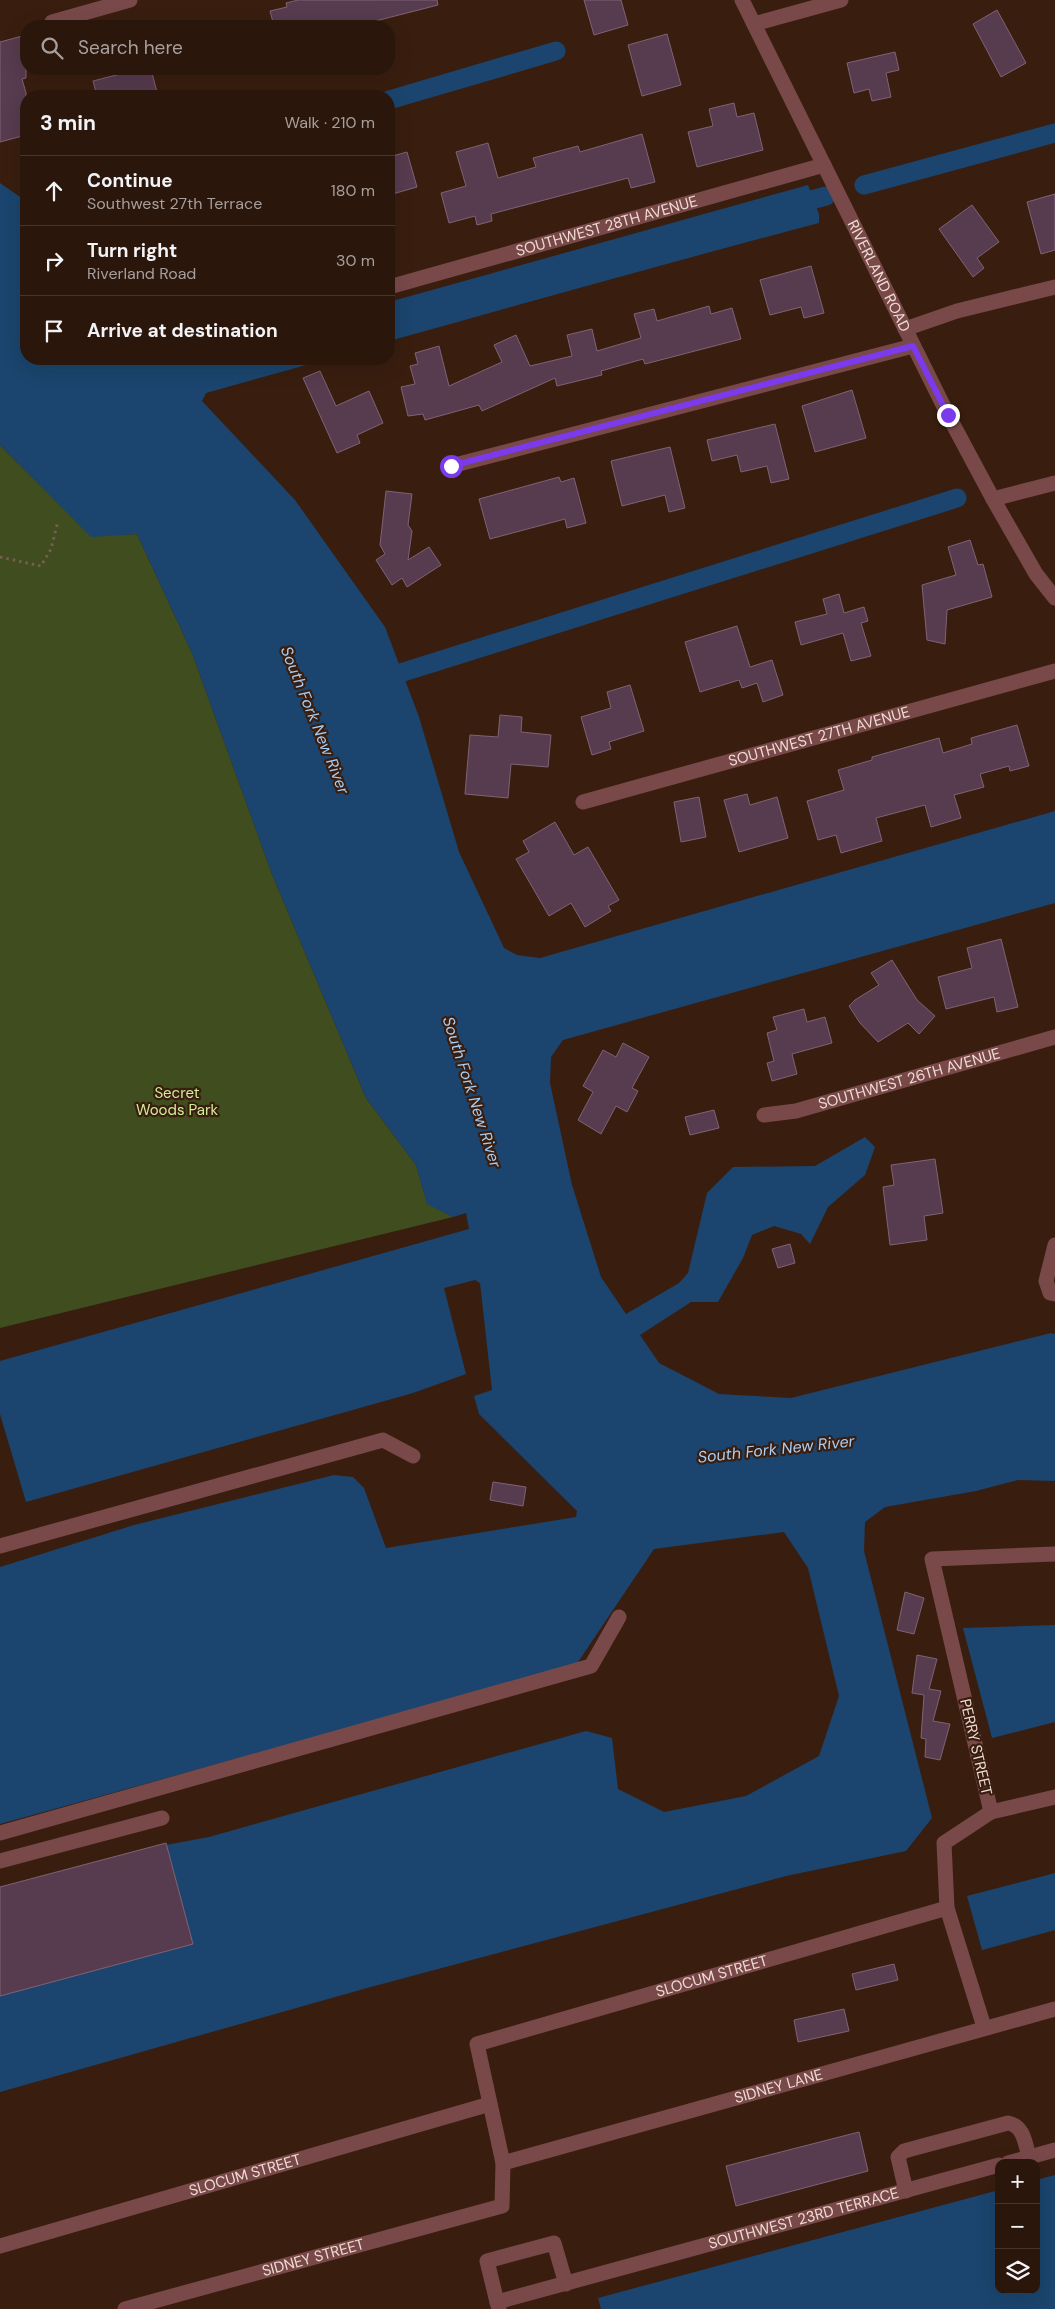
<!DOCTYPE html>
<meta charset="utf-8">
<style>
body{margin:0;font-family:"DM Sans",sans-serif;background:#331f14;color:#f1f3f6}
.controls{position:absolute;right:15px;bottom:15px;display:grid;overflow:hidden;border-radius:10px;box-shadow:0 5px 20px #0002}
.controls button{width:45px;height:45px;display:grid;place-items:center;padding:0;border:0;border-bottom:1px solid #47352c;background:#2b160b;color:#f1f3f6;font:25px sans-serif}
.stop{position:absolute;width:15px;height:15px;margin:-11px;border:4px solid #7c3aed;border-radius:50%;background:#fff}
.stop.end{background:#7c3aed;border-color:#fff;box-shadow:0 1px 5px #0008}
.list{margin:0;padding:0;list-style:none}
h2{display:flex;justify-content:space-between;align-items:center;height:65px;margin:0;padding:0 20px;font-size:21px}
h2 small{font-size:16px;font-weight:400;color:#a69f9d}
.list li{display:grid;grid-template-columns:32px 1fr auto;gap:15px;align-items:center;box-sizing:border-box;height:70px;padding:0 20px;border-top:1px solid #47352c}
.list b{display:block;font-size:19px;white-space:nowrap}
.list p{margin:0;font-size:16px;white-space:nowrap;color:#a69f9d}
.list em{font-size:16px;font-style:normal;color:#a69f9d}
.icon{flex:none;width:28px;height:28px;fill:none;stroke:currentColor;stroke-width:2;stroke-linecap:round;stroke-linejoin:round}
.map{position:relative;flex:none;width:1055px;height:2309px;overflow:hidden}
.search{position:absolute;background:#2b160b;box-shadow:0 5px 20px #0002;left:20px;top:20px;width:375px;height:55px;display:flex;align-items:center;gap:12px;box-sizing:border-box;padding:0 18px;border-radius:20px;color:#a69f9d;font-size:19px}
.panel{position:absolute;background:#2b160b;box-shadow:0 5px 20px #0002;left:20px;top:90px;width:375px;height:275px;border-radius:20px}
.map>svg:first-child{display:block}
</style>
<div class="map">
<svg width="1055" height="2309" viewBox="0 0 1055 2309">
<rect width="100%" height="100%" fill="#391e0f"/>
<!-- green -->
<path fill="#3f4d1f" d="M0,445L91,536L137,534L192,653L272,874L366,1098L416,1165L427,1203L453,1217L0,1328Z"/>
<!-- water -->
<path fill="#1b456e" d="M0,183L26,201V359H159L163,362L174,359H328L206,393L202,401L295,500L385,627L419,717L459,852L504,948L517,955L540,958L1055,811V903L563,1040L551,1057L550,1083L572,1185L601,1277L626,1314L679,1283L688,1273L707,1193L733,1167L815,1166L865,1137L875,1147L865,1175L828,1207L810,1244L801,1234L774,1226L752,1235L743,1258L718,1302H691L640,1335L659,1363L719,1394L791,1398L1051,1333L1055,1334V1481L1018,1480L976,1491L885,1507L865,1522L864,1551L932,1818L906,1851L786,1876L367,1988L0,2092V1889L166,1845L209,1837L586,1731L612,1738L618,1789L664,1812L746,1796L819,1756L839,1696L808,1568L784,1532L654,1549L576,1665L0,1824V1567L134,1525L334,1475L353,1477L364,1488L386,1548L576,1517L577,1511L479,1414L474,1396L492,1390L480,1283L475,1280L444,1288L466,1374L413,1393L26,1502L0,1414V1361L469,1229L466,1213L453,1217L427,1204L416,1165L366,1098L272,874L192,653L137,534L91,537L0,445Z
M808,185L819,214V223C675,261 532,301 389,341V302Z
M1055,1625V1722L992,1738L963,1628Z
M1055,1873V1930L982,1950L967,1896Z
M1055,2175V2309H601L598,2298L999,2190V2290H1036V2180Z"/>
<g fill="none" stroke-linecap="round" stroke-linejoin="round">
<!-- canal -->
<path stroke="#1b456e" stroke-width="19" d="M389,100L556,51
M864,185L1055,133
M789,206L826,196
M378,680L957,498"/>
</g>
<!-- building -->
<path fill="#573b4e" stroke="#806275" d="M298,0H437L438,5L356,26H274L270,11L287,7L286,3Z
M584,0H621L628,25L594,35Z
M997,10L1026,63L1001,77L973,24Z
M667,34L681,85L642,96L628,45Z
M26,35V78L22,79L26,93V135L0,142V42Z
M895,52L899,70L886,73L891,97L872,101L869,89L854,93L847,63Z
M123,69H151L158,96H97L93,81L124,73Z
M734,103L737,117L754,113L763,150L697,167L688,132L713,126L709,109Z
M642,134L655,182L631,188L628,178L491,214L492,221L477,225L475,216L449,223L441,193L466,186L456,152L488,143L498,178L536,167L533,158L578,146L580,152Z
M407,152L417,187L389,195V157Z
M1055,194V250L1041,254L1027,202Z
M972,205L999,242L977,258L984,268L973,277L939,229Z
M811,266L824,313L804,318L801,307L770,315L760,280Z
M709,306L711,314L732,308L741,339L645,364L643,359L601,371L602,375L557,386L555,378L482,411L479,405L425,420L423,414L408,416L401,387L415,384L410,366L418,364L415,353L439,346L449,386L502,362L494,345L516,335L530,366L572,356L567,335L592,329L597,351L641,338L634,314L654,309L657,321Z
M320,371L336,406L369,391L383,423L357,435L360,443L337,453L303,378Z
M852,390L866,438L815,452L802,406Z
M775,424L789,479L771,483L767,466L741,472L737,455L712,461L707,440Z
M670,447L685,508L669,512L665,495L622,506L611,461Z
M559,477L561,482L574,478L586,523L567,528L565,519L490,539L479,499Z
M386,491L412,494L408,525L412,531L408,560L429,547L441,565L407,587L402,578L392,585L376,560L385,554L380,545Z
M970,540L978,565L983,564L992,597L947,610L945,644L927,640L922,585L956,575L948,547Z
M839,594L844,613L864,607L868,621L861,623L871,656L851,661L843,633L801,645L795,622L827,614L823,599Z
M737,626L750,667L772,660L783,695L763,702L757,683L742,688L739,680L700,692L685,642Z
M630,685L644,731L609,742L611,749L592,755L581,717L611,708L607,692Z
M500,715L522,717L521,732L551,735L548,767L511,764L508,798L465,794L470,735L498,737Z
M1017,725L1029,766L1010,771L1009,766L980,774L984,787L954,795L961,818L931,827L925,805L876,818L882,841L841,853L836,835L818,840L807,801L844,790L838,770L872,760V757L939,738L943,753L972,744L971,738Z
M747,794L750,805L777,797L788,838L739,852L724,800Z
M699,797L706,837L681,842L674,802Z
M555,822L574,855L588,847L619,900L608,906L611,911L585,927L571,903L549,916L516,859L529,852L523,841Z
M1001,939L1018,1007L997,1012L994,997L946,1009L938,977L972,968L967,948Z
M892,960L917,1000L935,1016L919,1034L908,1023L878,1042L860,1023L849,1006L855,1000L879,985L871,973Z
M804,1009L807,1022L825,1017L832,1043L792,1054L797,1074L772,1081L767,1063L774,1061L767,1033L777,1030L773,1017Z
M623,1043L649,1057L632,1088L638,1091L627,1112L616,1106L601,1134L578,1120L593,1092L583,1086L603,1050L616,1057Z
M714,1110L719,1128L690,1135L685,1117Z
M935,1159L943,1213L924,1216L927,1240L890,1245L883,1187L894,1185L891,1165Z
M790,1244L795,1263L778,1268L772,1249Z
M493,1482L526,1487L523,1506L490,1500Z
M905,1592L924,1598L914,1634L897,1630Z
M917,1655L937,1659L929,1689L941,1691L933,1721L950,1724L940,1760L925,1757L926,1739L921,1738L924,1695L912,1693Z
M166,1843L193,1944L0,1996V1887Z
M894,1964L898,1980L856,1990L852,1974Z
M844,2009L849,2031L798,2042L794,2020Z
M859,2132L868,2171L736,2206L726,2166Z"/>
<g fill="none" stroke-linecap="round" stroke-linejoin="round">
<!-- path -->
<path stroke="#765e51" stroke-width="3" stroke-dasharray="2.5 4" stroke-linecap="butt" d="M0,557L41,566L51,549L58,521"/>
<!-- minor -->
<g stroke="#79494a" stroke-width="15">
<path id="s1" d="M742,0L948,415L993,499L1036,574L1055,598"/>
<path d="M52,22L130,0"/>
<path d="M754,24L841,0"/>
<path id="s2" d="M389,287L824,165"/>
<path d="M905,329L957,311L1055,287"/>
<path d="M451,466L913,346"/>
<path d="M993,499L1055,483"/>
<path id="s3" d="M583,802L1055,671"/>
<path id="s4" d="M764,1115L796,1111L1055,1037"/>
<path d="M1055,1245L1046,1281L1050,1293L1055,1294"/>
<path d="M0,1546L383,1440L413,1456"/>
<path d="M991,1812L1055,1797"/>
<path d="M0,1833L591,1666L619,1617"/>
<path d="M0,1861L162,1818"/>
<path d="M984,2027L947,1908L944,1843L991,1812L932,1559L1055,1554"/>
<path id="s5" d="M503,2163L1055,2009"/>
<path d="M1008,2163L1055,2150"/>
<path d="M906,2191L898,2157L904,2151L1008,2123C1024,2126 1025,2143 1029,2157"/>
<path id="s6" d="M0,2246L490,2104"/>
<path d="M497,2302L487,2261L554,2243L566,2284"/>
<path id="s7" d="M125,2309L502,2206L503,2163L477,2044L947,1908"/>
<path id="s8" d="M499,2309L497,2302L999,2165"/>
</g>
</g>
<g fill="none" stroke-linecap="round" stroke-linejoin="round">
<!-- route -->
<path stroke="#7c3aed" stroke-width="6" d="M451,466L913,346L948,415"/>
</g>
<g text-anchor="middle" dominant-baseline="central" stroke-width="4.5" stroke-linejoin="round" paint-order="stroke">
<!-- street labels -->
<g font-size="15" fill="#efddd3" stroke="#391e0f">
<text stroke="none"><textPath href="#s2" startOffset="226">SOUTHWEST 28TH AVENUE</textPath></text>
<text stroke="none"><textPath href="#s1" startOffset="308">RIVERLAND ROAD</textPath></text>
<text stroke="none"><textPath href="#s3" startOffset="245">SOUTHWEST 27TH AVENUE</textPath></text>
<text stroke="none"><textPath href="#s4" startOffset="150">SOUTHWEST 26TH AVENUE</textPath></text>
<text transform="translate(976 1747) rotate(77)">PERRY STREET</text>
<text stroke="none"><textPath href="#s7" startOffset="800">SLOCUM STREET</textPath></text>
<text stroke="none"><textPath href="#s5" startOffset="286">SIDNEY LANE</textPath></text>
<text stroke="none"><textPath href="#s6" startOffset="255">SLOCUM STREET</textPath></text>
<text stroke="none"><textPath href="#s8" startOffset="325">SOUTHWEST 23RD TERRACE</textPath></text>
<text stroke="none"><textPath href="#s7" startOffset="195">SIDNEY STREET</textPath></text>
</g>
<!-- park labels -->
<g font-size="15" fill="#d1ee98" stroke="#391e0f">
<text x="177" y="1093">Secret<tspan x="177" dy="17">Woods Park</tspan></text>
</g>
<!-- water labels -->
<g font-size="16" font-style="italic" fill="#a9cef5" stroke="#391e0f">
<text transform="translate(315 720) rotate(68)">South Fork New River</text>
<text transform="translate(472 1092) rotate(72)">South Fork New River</text>
<text transform="translate(776 1449) rotate(-6)">South Fork New River</text>
</g>
</g>
</svg>
<div class="controls">
<button>+</button>
<button>−</button>
<button><svg class="icon" aria-label="layers" viewBox="0 0 24 24"><path d="M12 4l9 5-9 5-9-5zM3 14l9 5 9-5"/></svg></button>
</div>
<div class="stop" style="left:451px;top:466px"></div>
<div class="stop end" style="left:948px;top:415px"></div>
<div class="search"><svg class="icon" aria-label="search" viewBox="0 0 24 24"><circle cx="10" cy="10" r="6"/><path d="M15 15l6 6"/></svg>Search here</div>
<section class="panel">
<h2>3 min<small>Walk · 210 m</small></h2>
<ul class="list">
<li><svg class="icon" aria-label="ahead" viewBox="0 0 24 24"><path d="M12 20V5M6 11l6-6 6 6"/></svg><div><b>Continue</b><p>Southwest 27th Terrace</p></div><em>180 m</em></li>
<li><svg class="icon" aria-label="right" viewBox="0 0 24 24"><path d="M7 20v-9h11M14 6l5 5-5 5"/></svg><div><b>Turn right</b><p>Riverland Road</p></div><em>30 m</em></li>
<li><svg class="icon" aria-label="arrive" viewBox="0 0 24 24"><path d="M6 21V4h12l-3 4 3 4H6"/></svg><div><b>Arrive at destination</b></div></li>
</ul>
</section>
</div>
